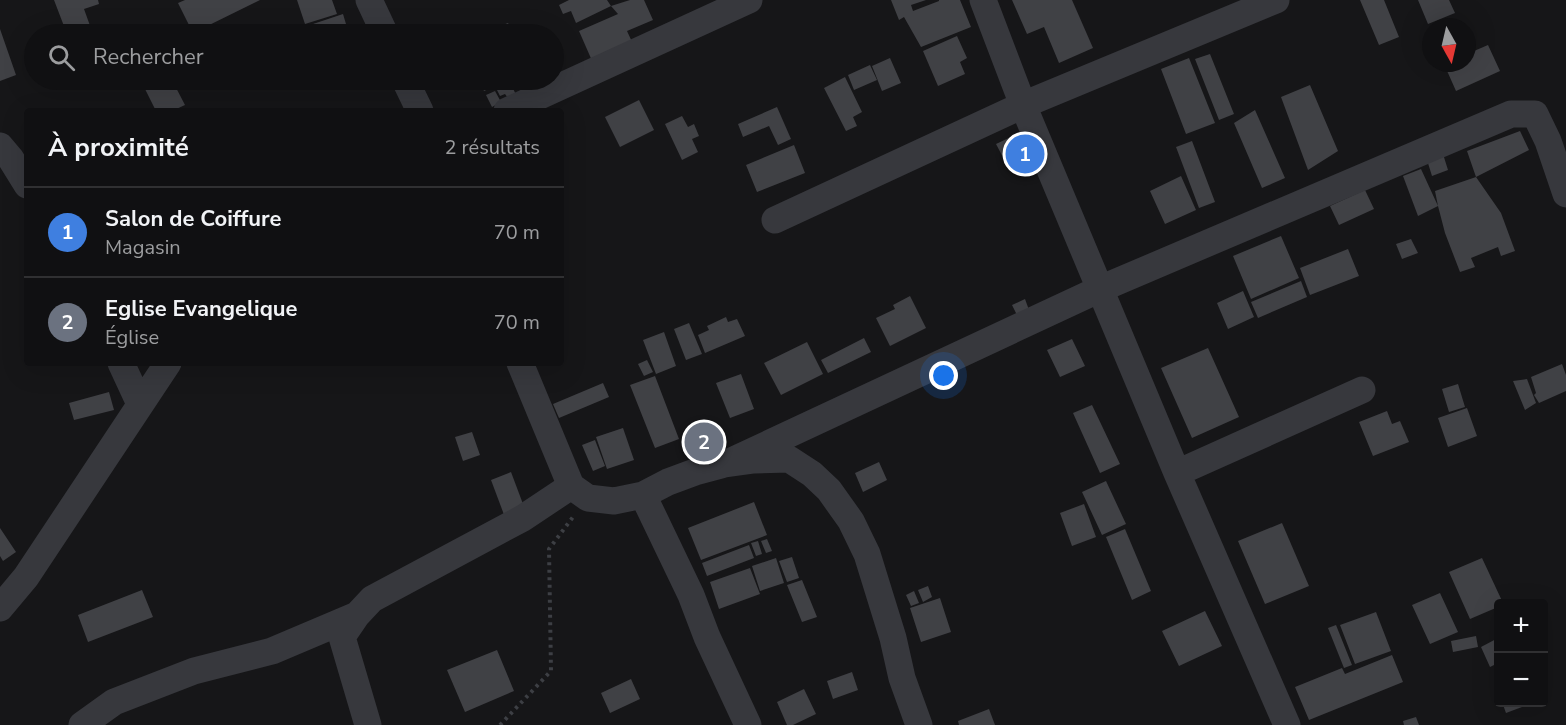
<!DOCTYPE html>
<html lang="fr">
<meta charset="utf-8">
<style>
body{margin:0;font-family:"Nunito Sans",sans-serif;background:#19191b;color:#f1f3f6}
.controls{position:absolute;right:18px;bottom:18px;display:grid;overflow:hidden;border-radius:6px;box-shadow:0 6px 24px #0002}
.controls button{width:54px;height:54px;display:grid;place-items:center;padding:0;border:0;border-bottom:2px solid #303032;background:#101012;color:#f1f3f6;font:30px sans-serif}
.compass{position:absolute;left:1422px;top:18px;width:54px;height:54px;border-radius:50%;background:#101012;box-shadow:0 6px 24px #0002;rotate:172deg}
.you{position:absolute;left:944px;top:376px;width:21px;height:21px;margin:-15px;border:4px solid #fff;border-radius:50%;background:#1a73e8;box-shadow:0 0 0 9px #1a73e833}
.badge{display:grid;place-items:center;width:39px;height:39px;border-radius:50%;background:#b45309;color:#fff;font-size:20px;font-weight:700}
.pin{position:absolute;translate:-50% -50%;border:3px solid #fff;box-shadow:0 2px 6px #0006}
.list{margin:0;padding:0;list-style:none}
h2{display:flex;justify-content:space-between;align-items:center;height:78px;margin:0;padding:0 24px;font-size:26px}
h2 small{font-size:20px;font-weight:400;color:#9c9d9f}
.list li{display:grid;grid-template-columns:39px 1fr auto;gap:18px;align-items:center;box-sizing:border-box;height:90px;padding:0 24px;border-top:2px solid #303032}
.list b{display:block;font-size:22px;white-space:nowrap}
.list p{margin:0;font-size:20px;white-space:nowrap;color:#9c9d9f}
.list em{font-size:20px;font-style:normal;color:#9c9d9f}
.icon{flex:none;width:33px;height:33px;fill:none;stroke:currentColor;stroke-width:2;stroke-linecap:round;stroke-linejoin:round}
.map{position:relative;flex:none;width:1566px;height:725px;overflow:hidden}
.search{position:absolute;background:#101012;box-shadow:0 6px 24px #0002;left:24px;top:24px;width:540px;height:66px;display:flex;align-items:center;gap:15px;box-sizing:border-box;padding:0 21px;border-radius:33px;color:#9c9d9f;font-size:22px}
.panel{position:absolute;background:#101012;box-shadow:0 6px 24px #0002;left:24px;top:108px;width:540px;height:258px;border-radius:6px}
.map>svg:first-child{display:block}
</style>
<div class="map">
<svg width="1566" height="725" viewBox="0 0 1566 725">
<rect width="100%" height="100%" fill="#161618"/>
<!-- building -->
<path fill="#404145" d="M54,0H98L99,4L84,9L93,34H67Z
M185,0H260L193,33L178,3Z
M297,0H332L337,14L305,24Z
M569,0H607L611,6L630,0H644L653,20L627,31L633,44L593,63L579,31L618,14L611,6L576,23L571,11L563,14L559,5Z
M891,0H926L911,5L913,11L939,1V0H960L971,27L921,47L904,17L899,20Z
M1012,0H1072L1093,48L1059,63L1044,27L1027,34Z
M1360,0H1384L1399,37L1379,45Z
M1418,0H1449L1455,13L1428,24Z
M343,14L346,24L316,34L313,24Z
M508,23L514,34H498L495,28Z
M346,26L350,34H325Z
M0,29L16,75L0,81Z
M957,36L967,58L960,62L965,74L938,86L923,51Z
M1488,45L1500,71L1456,91L1444,64L1467,63V54Z
M1210,54L1234,114L1219,120L1195,59Z
M890,58L901,83L882,91L872,66Z
M1189,58L1215,123L1186,134L1161,69Z
M870,65L877,80L854,90L848,75Z
M845,77L862,112L853,117L857,126L846,131L824,88Z
M144,80H172L185,105L172,111H156L141,81Z
M479,80H509L484,91Z
M516,80H538L542,88L523,96Z
M511,84L517,97L508,98L505,94L500,96L497,90Z
M1310,85L1338,151L1308,170L1281,97Z
M495,91L501,102L492,107L486,95Z
M639,100L654,130L620,147L605,117Z
M777,107L791,139L778,145L769,126L743,137L738,124Z
M1255,110L1285,178L1262,188L1234,123Z
M682,116L688,127L694,124L699,136L692,139L698,152L682,160L665,124Z
M1520,131L1529,150L1476,177L1467,151Z
M1017,134L1027,155L1007,165L996,144Z
M1192,141L1215,202L1199,208L1176,147Z
M794,145L805,173L757,192L746,165Z
M1443,154L1448,170L1432,176L1427,160Z
M1421,169L1438,206L1435,191L1476,177L1501,213L1515,251L1501,256L1498,247L1471,258L1475,267L1460,272L1445,233L1438,206L1418,216L1403,176Z
M1181,176L1196,210L1165,224L1150,191Z
M1365,190L1374,209L1339,225L1330,206Z
M1281,236L1299,278L1251,299L1233,256Z
M1411,239L1418,253L1402,259L1396,244Z
M1348,249L1359,276L1310,295L1300,268Z
M1301,281L1307,297L1258,318L1251,302Z
M1243,291L1254,317L1228,329L1217,303Z
M910,296L926,328L890,346L876,318L895,309L893,305Z
M1025,299L1029,310L1017,315L1012,305Z
M726,317L728,322L737,319L745,336L705,353L698,335L709,330L707,326Z
M689,323L702,354L686,360L674,329Z
M664,332L676,366L656,374L643,340Z
M864,338L871,352L828,373L821,360Z
M1072,339L1085,366L1060,377L1047,350Z
M807,342L823,374L781,395L764,363Z
M1208,348L1239,417L1192,438L1161,368Z
M647,360L653,372L644,376L638,364Z
M1562,364L1566,375V391L1539,403L1534,395L1536,393L1531,377Z
M741,374L754,409L730,418L716,383Z
M655,376L679,439L655,448L630,385Z
M1527,379L1536,403L1525,410L1513,381Z
M603,383L609,397L559,418L553,404Z
M1458,384L1465,407L1449,412L1442,389Z
M109,392L114,410L74,420L69,403Z
M1092,405L1120,464L1100,473L1073,413Z
M1467,408L1477,436L1448,447L1438,418Z
M1387,411L1392,424L1400,421L1409,442L1373,456L1359,422Z
M623,428L634,460L607,469L596,437Z
M472,432L480,455L463,461L455,437Z
M595,440L605,466L593,471L582,445Z
M879,462L887,480L863,492L855,473Z
M511,472L526,512L506,520L491,480Z
M1106,481L1126,524L1102,535L1082,492Z
M754,502L767,535L701,560L688,528Z
M1084,504L1096,537L1072,546L1060,513Z
M1282,523L1309,586L1265,604L1238,541Z
M0,528L16,552L3,561L0,556Z
M1125,529L1151,591L1132,600L1106,537Z
M767,539L772,551L766,553L761,541Z
M758,541L762,554L756,556L751,543Z
M749,545L754,558L707,576L702,563Z
M792,557L799,578L787,582L779,561Z
M776,558L784,583L760,591L752,566Z
M1482,558L1503,603H1498V607L1470,619L1449,572Z
M750,568L760,594L719,609L710,582Z
M802,580L817,617L802,622L787,585Z
M928,586L932,597L923,602L918,590Z
M142,590L153,617L88,642L78,615Z
M914,591L919,603L911,606L906,595Z
M1440,593L1458,632L1430,644L1412,605Z
M940,598L951,632L921,642L910,608Z
M1205,611L1222,646L1179,666L1162,631Z
M1376,612L1391,651L1355,664L1340,625Z
M1336,625L1352,665L1344,668L1328,628Z
M1476,636L1478,647L1453,652L1451,641Z
M1498,638V663L1490,667L1481,647Z
M497,650L514,691L465,712L447,670Z
M1392,655L1403,682L1309,720L1295,687L1342,668L1345,674Z
M852,672L858,690L833,699L827,681Z
M631,679L640,699L610,713L601,693Z
M804,689L816,714L793,725H787L777,702Z
M1502,702H1533V703L1506,713Z
M989,709L995,725H959L958,721Z
M1416,717L1419,725H1404L1403,721Z"/>
<g fill="none" stroke-linecap="round" stroke-linejoin="round">
<!-- path -->
<path stroke="#3d3f44" stroke-width="4" stroke-dasharray="3 4.5" stroke-linecap="butt" d="M500,725L551,671L549,549L573,517"/>
<!-- minor -->
<path stroke="#37383d" stroke-width="27" d="M369,0L385,34
M983,0L1023,105L1177,473L1287,725
M405,80L420,111
M507,111L749,0
M0,146L11,159L27,185
M775,220L1023,105L1276,0
M121,363L140,404
M520,363L571,486L588,498L614,501L643,495L668,482L695,472L725,464L754,460L789,459L812,474L829,490L851,521L867,554L893,638L902,678L919,725
M725,464L1100,289L1511,114H1535L1548,141L1566,194
M1177,473L1362,390
M643,495L691,595L707,637L748,725
M0,608L26,577L168,363
M82,725L114,702L194,671L272,651L357,615
M368,725L342,637L357,615L372,599L523,518L571,486"/>
</g>
</svg>
<div class="controls">
<button>+</button>
<button>−</button>
</div>
<svg class="compass" viewBox="-18 -18 36 36"><path d="M0-13l5 13h-10z" fill="#e53935"/><path d="M0 13l5-13h-10z" fill="#9c9d9f"/></svg>
<div class="you"></div>
<div class="pin badge" style="left:1025px;top:154px;background:#3f7fe0">1</div>
<div class="pin badge" style="left:704px;top:442px;background:#6b7280">2</div>
<div class="search"><svg class="icon" aria-label="search" viewBox="0 0 24 24"><circle cx="10" cy="10" r="6"/><path d="M15 15l6 6"/></svg>Rechercher</div>
<section class="panel">
<h2>À proximité<small>2 résultats</small></h2>
<ul class="list">
<li><span class="badge" style="background:#3f7fe0">1</span><div><b>Salon de Coiffure</b><p>Magasin</p></div><em>70 m</em></li>
<li><span class="badge" style="background:#6b7280">2</span><div><b>Eglise Evangelique</b><p>Église</p></div><em>70 m</em></li>
</ul>
</section>
</div>
